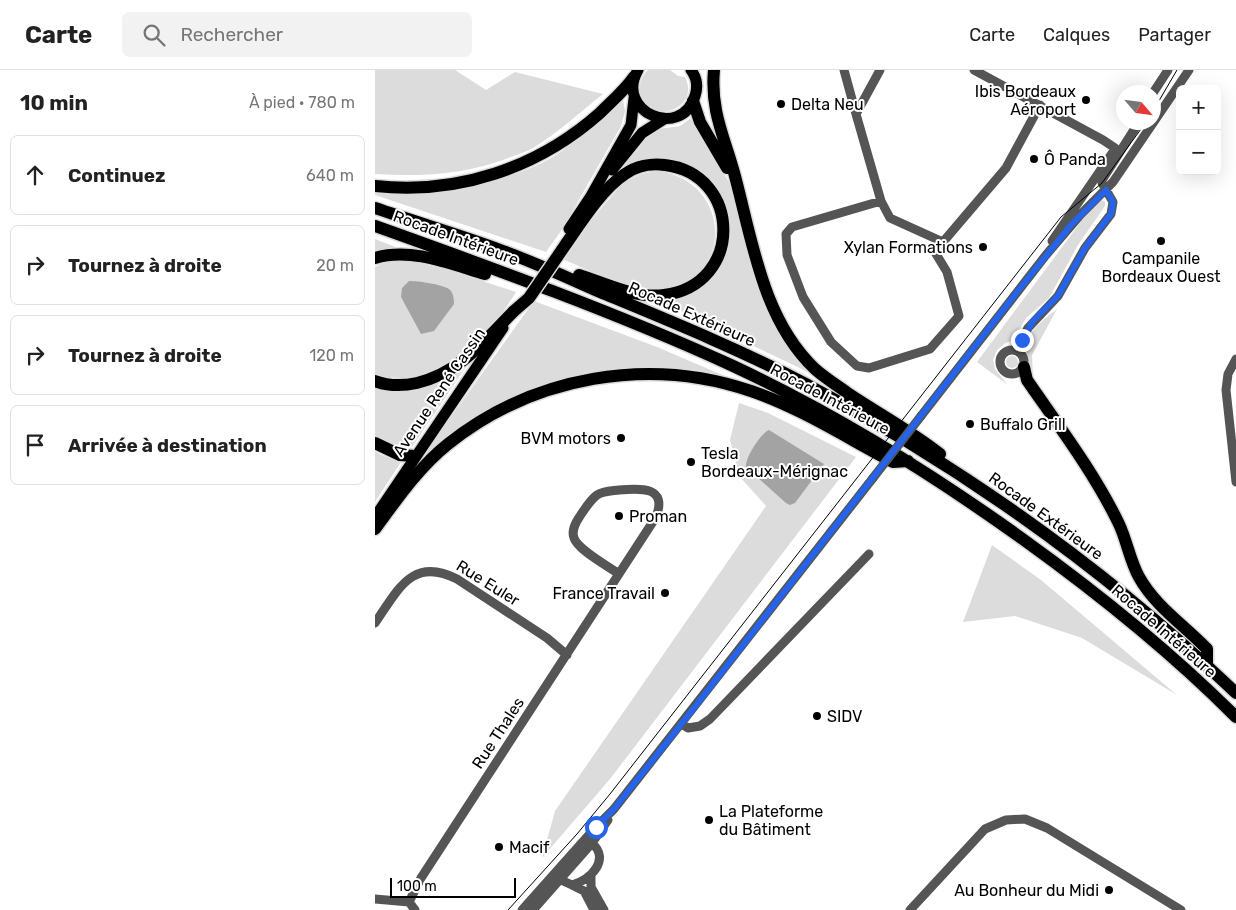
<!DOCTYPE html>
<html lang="fr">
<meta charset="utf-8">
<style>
body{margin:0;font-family:Rubik,sans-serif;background:#f2f2f2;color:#222}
.controls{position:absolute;right:15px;top:15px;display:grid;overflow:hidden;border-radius:8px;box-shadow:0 5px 20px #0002}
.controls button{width:45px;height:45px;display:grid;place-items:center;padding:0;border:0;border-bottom:1px solid #e0e0e0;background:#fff;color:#222;font:25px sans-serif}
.compass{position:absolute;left:741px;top:15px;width:45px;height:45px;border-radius:50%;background:#fff;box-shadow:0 5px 20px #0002;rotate:118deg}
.scale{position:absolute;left:15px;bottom:12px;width:126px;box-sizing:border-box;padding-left:5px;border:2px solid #000;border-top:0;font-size:14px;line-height:18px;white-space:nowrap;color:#000;-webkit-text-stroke:4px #fff;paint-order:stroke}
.stop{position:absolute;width:15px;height:15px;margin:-11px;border:4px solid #2563eb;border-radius:50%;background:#fff}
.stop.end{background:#2563eb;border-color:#fff;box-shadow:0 1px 5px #0008}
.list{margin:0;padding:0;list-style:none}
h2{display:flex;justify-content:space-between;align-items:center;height:65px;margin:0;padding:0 20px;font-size:21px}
h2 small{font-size:16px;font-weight:400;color:#767676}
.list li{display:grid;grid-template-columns:32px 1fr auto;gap:15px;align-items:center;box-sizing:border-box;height:80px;margin:0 10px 10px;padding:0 10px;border:1px solid #e0e0e0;border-radius:8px}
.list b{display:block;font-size:19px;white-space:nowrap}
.list em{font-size:16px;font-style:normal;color:#767676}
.icon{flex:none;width:28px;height:28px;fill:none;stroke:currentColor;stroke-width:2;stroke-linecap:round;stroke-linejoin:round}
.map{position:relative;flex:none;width:861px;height:840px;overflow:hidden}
header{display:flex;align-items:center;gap:30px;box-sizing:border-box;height:70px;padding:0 25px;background:#fff;border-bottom:1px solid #e0e0e0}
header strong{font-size:24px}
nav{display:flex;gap:28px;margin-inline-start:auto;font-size:18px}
.search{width:350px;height:45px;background:#f2f2f2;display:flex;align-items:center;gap:12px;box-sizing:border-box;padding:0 18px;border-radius:8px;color:#767676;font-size:19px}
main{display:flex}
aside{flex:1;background:#fff}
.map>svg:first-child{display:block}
</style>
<header>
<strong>Carte</strong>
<div class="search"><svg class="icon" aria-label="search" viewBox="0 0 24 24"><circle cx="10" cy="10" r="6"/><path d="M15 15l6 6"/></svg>Rechercher</div>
<nav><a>Carte</a><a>Calques</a><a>Partager</a></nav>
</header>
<main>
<aside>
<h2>10 min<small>À pied · 780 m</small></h2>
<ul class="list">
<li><svg class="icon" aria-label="ahead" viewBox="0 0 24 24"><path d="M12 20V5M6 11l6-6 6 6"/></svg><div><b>Continuez</b></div><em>640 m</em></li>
<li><svg class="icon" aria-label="right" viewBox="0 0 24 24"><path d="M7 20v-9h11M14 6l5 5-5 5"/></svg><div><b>Tournez à droite</b></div><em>20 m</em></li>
<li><svg class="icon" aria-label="right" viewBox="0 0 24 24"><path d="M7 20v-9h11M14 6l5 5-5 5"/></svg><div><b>Tournez à droite</b></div><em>120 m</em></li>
<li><svg class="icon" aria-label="arrive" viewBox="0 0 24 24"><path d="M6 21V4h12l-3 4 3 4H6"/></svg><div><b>Arrivée à destination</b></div></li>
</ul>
</aside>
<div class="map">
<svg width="861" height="840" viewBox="0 0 861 840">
<rect width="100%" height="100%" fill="#fff"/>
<!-- green -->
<path fill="#dcdcdc" d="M0,0H80L111,20L140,2L228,24C205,42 183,63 158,78C151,82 143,84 136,87C92,104 48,107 0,104Z
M273,0H295L303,6L310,7C327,42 268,56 265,22C264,14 267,6 273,0Z
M248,29L250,41L246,56L186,161L171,182L0,125V121C24,121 49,122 72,120C109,116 157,102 187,81C209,65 229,47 248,29Z
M316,48L354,112L379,206L401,255L415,280L437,302L435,303L285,231C299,229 313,227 325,219C334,214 340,204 344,196C371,148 336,85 279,88C268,89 257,94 247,98L276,62L284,59L305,56Z
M282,101C360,110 360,219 279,219C252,219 215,200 189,190L217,149L248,113L266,104Z
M727,130L730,132V136L703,175L674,228L651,248L638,270L629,274L622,280L618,290L620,299L633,315L602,292L716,138Z
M0,169L23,178L0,182Z
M36,191L70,199L141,222C122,253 98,280 66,297C61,300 55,304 49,306C33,309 19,308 3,306L0,304V197L10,192Z
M159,231L282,277L352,307C330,303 307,298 284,298C214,296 144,317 87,356C71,367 57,381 43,393Z
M682,239L657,285L658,309L652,299C655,291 652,288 651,280C648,264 671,248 682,239Z
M631 292a6 6 0 1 1 12 0a6 6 0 1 1-12 0Z
M90,298L37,377L23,379L0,366V318C33,330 63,315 90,298Z
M364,333L393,343L481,387L235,709L167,788L180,741L391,436L365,407L355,370Z
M0,381L6,385L26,392L0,432Z
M617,475L666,510L802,625L707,568L640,546L588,552Z"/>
<!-- water -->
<path fill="#a3a3a3" d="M34,211C43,211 66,214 74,219C78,222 79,228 79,234L59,261L46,264L26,227L27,218Z
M394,360L449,394L420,433L415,435L411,433L371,397C370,388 386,363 394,360Z"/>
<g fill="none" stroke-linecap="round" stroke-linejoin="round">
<!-- major casing -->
<g stroke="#dbdbdb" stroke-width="14">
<path id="major" d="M263,0C239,41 306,71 320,26C323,17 322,8 316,0
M237,100L267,63L289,49
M194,159L216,126L256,55L259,28
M0,447L128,258"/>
</g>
<!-- highway casing -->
<g stroke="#dbdbdb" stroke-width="15">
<path id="highway" d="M339,0C335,43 351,70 361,110C378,175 389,251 440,299C450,308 463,316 474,324C504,344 536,361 565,384
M318,31L325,52L352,98
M0,116C83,125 163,98 225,43C237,31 249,21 259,7
M0,138C43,153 86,165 128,181C161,193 193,208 225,222C295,251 364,279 431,314C587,397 733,501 861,623
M0,156C120,199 240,242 356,295C459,343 556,403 649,470C724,524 796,582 861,647
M191,174C207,151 227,119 250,104C261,96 276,93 290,95C367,104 369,215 289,225C261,229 230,213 204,205
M0,188C35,177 76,194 110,204
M649,297L652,310C683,355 720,404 744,454C752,471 755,491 764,507C780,536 809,555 832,579V596
M0,311C13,316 28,316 42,313C85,303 110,270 139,241
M0,373L25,385L40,386
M0,459C22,429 44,397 73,374C158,306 274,286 376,321C426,338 472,368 518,392L533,391"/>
</g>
<!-- minor -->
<path stroke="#555" stroke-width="9" d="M469,0L481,44
M505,0L481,44L506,131L515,148L568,172
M599,0L728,70L740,78
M778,23L793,0
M506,131L417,157L411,164L412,185L428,227L456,272L482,296L494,298L555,279L584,246L572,202L561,184L568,172L631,98L665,35
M677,171L740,79
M625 292a12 12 0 1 1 24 0a12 12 0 1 1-24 0Z
M642,281L653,258L683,226L710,178L736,144L738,132L727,113V110L764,52
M861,289L853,304L851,320L861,412
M546,346L671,185L706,144L738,112L814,0
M0,553C23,520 37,486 82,509L172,568L192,585
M307,654L313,658L325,656L335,649L494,484
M185,805L186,810L197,815C215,810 236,790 217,773
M216,805V817L229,840
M197,815L209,821L219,840
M0,829L34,832
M40,840L34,832L46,808L281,447C293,416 265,418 244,420C237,421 228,421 222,425C215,430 210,439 205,446C201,452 196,460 199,468C203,480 233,496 244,504
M147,840L221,757L239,739L498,408
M158,840L217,773L233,750
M535,840L610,759L631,750L650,749L672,758L806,840"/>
<!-- major -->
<use href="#major" stroke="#000" stroke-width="11"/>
<!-- highway -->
<use href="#highway" stroke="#000" stroke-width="12"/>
<!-- tram -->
<path stroke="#000" stroke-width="1" d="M778,41L802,0
M133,840L202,764L235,724L686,147L727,113L771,52"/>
<!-- highway-bridge casing -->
<g stroke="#dbdbdb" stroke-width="15" stroke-linecap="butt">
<path id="highway-bridge" d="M139,241L154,228L191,174"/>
</g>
<!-- minor-bridge -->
<path stroke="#555" stroke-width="9" d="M498,408L546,346"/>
<!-- highway-bridge -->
<use href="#highway-bridge" stroke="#000" stroke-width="12"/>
</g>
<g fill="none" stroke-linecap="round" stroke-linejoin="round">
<!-- route -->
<path stroke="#2563eb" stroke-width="6" d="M221,757L239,739L319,638L646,217L696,155L731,120L738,132L736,144L710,178L683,226L658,251L647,270"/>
</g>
<!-- markers -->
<g fill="#000" stroke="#fff" stroke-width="2">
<circle cx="711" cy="30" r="5"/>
<circle cx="406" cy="34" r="5"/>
<circle cx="659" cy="89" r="5"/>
<circle cx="786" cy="171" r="5"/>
<circle cx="608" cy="177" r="5"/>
<circle cx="595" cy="354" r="5"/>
<circle cx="246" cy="368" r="5"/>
<circle cx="316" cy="392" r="5"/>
<circle cx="244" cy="446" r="5"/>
<circle cx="290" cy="523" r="5"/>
<circle cx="442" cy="646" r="5"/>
<circle cx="334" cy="750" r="5"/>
<circle cx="124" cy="777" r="5"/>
<circle cx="734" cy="820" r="5"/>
</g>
<g text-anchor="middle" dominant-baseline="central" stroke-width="4" stroke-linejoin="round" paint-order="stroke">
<!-- poi labels -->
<g font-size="16" fill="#000" stroke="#fff" text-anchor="start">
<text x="701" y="21" text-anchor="end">Ibis Bordeaux<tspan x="701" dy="18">Aéroport</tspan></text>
<text x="416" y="34">Delta Neu</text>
<text x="669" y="89">Ô Panda</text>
<text x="598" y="177" text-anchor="end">Xylan Formations</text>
<text x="786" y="188" text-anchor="middle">Campanile<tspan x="786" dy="18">Bordeaux Ouest</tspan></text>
<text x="605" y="354">Buffalo Grill</text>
<text x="236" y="368" text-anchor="end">BVM motors</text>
<text x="326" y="383">Tesla<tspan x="326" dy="18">Bordeaux-Mérignac</tspan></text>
<text x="254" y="446">Proman</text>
<text x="280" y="523" text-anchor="end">France Travail</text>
<text x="452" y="646">SIDV</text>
<text x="344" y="741">La Plateforme<tspan x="344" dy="18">du Bâtiment</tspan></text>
<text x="134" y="777">Macif</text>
<text x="724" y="820" text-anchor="end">Au Bonheur du Midi</text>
</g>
<!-- street labels -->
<g font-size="16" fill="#000" stroke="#fff">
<text transform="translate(81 168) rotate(20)">Rocade Intérieure</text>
<text transform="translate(317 244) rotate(24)">Rocade Extérieure</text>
<text transform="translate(64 322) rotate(-56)">Avenue René Cassin</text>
<text transform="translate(455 329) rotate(28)">Rocade Intérieure</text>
<text transform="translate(671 446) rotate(36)">Rocade Extérieure</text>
<text transform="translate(113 513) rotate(32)">Rue Euler</text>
<text transform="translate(789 561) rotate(41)">Rocade Intérieure</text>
<text transform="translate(123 663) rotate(-57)">Rue Thales</text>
</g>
</g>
</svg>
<div class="controls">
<button>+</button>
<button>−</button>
</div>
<svg class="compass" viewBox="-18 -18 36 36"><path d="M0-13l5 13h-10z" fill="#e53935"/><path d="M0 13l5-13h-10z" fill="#767676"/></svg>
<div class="scale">100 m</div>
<div class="stop" style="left:221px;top:757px"></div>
<div class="stop end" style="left:647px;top:270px"></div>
</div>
</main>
